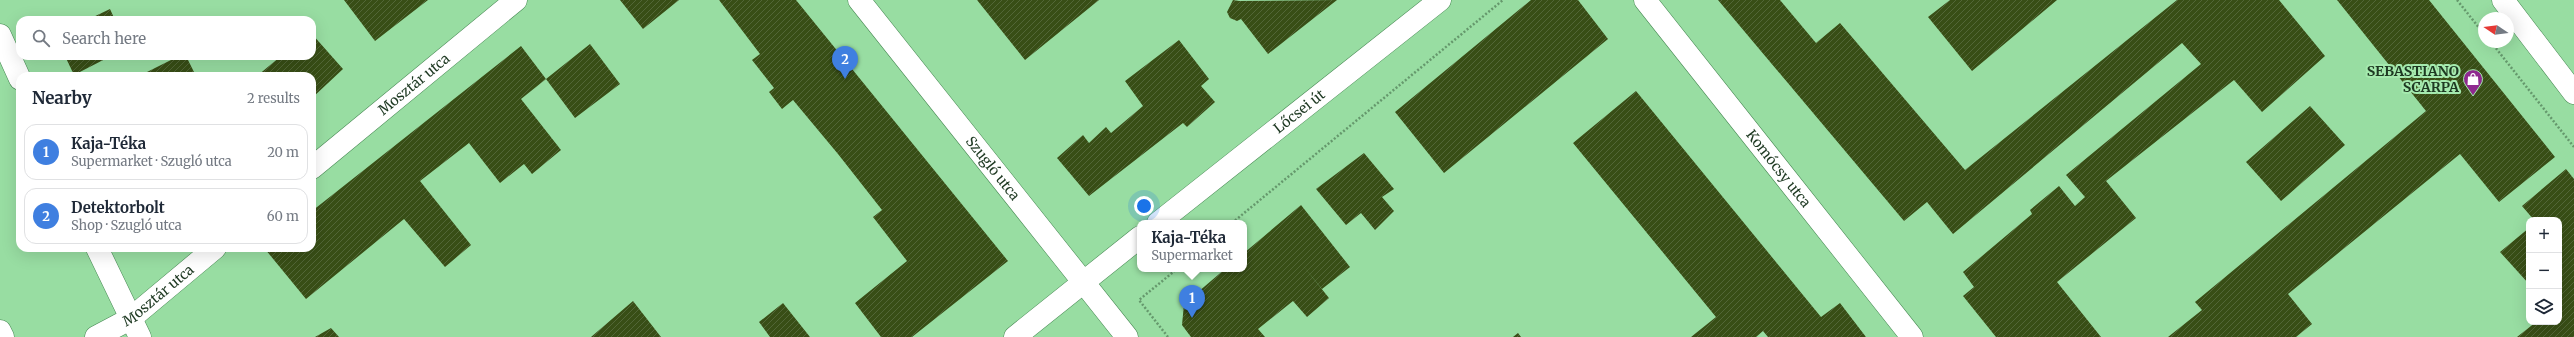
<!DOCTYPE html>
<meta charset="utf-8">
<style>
body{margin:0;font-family:Merriweather,serif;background:#f2f2f3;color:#1f2937}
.controls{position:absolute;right:12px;bottom:12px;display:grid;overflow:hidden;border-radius:8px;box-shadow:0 4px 16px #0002}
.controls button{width:36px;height:36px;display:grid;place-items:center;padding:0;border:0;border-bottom:1px solid #e0e1e3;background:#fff;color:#1f2937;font:20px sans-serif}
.compass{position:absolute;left:2478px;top:12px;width:36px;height:36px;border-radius:50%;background:#fff;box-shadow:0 4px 16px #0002;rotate:283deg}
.you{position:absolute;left:1144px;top:206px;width:14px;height:14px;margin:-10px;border:3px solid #fff;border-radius:50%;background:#1a73e8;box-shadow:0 0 0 6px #1a73e833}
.badge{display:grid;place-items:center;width:26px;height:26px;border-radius:50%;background:#8f298f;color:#fff;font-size:13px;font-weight:700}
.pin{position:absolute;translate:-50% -33px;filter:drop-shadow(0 1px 2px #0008)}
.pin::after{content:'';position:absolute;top:21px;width:14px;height:12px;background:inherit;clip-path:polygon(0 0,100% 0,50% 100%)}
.popup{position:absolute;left:1137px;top:220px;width:110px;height:52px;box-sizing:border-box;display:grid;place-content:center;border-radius:8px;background:#fff;filter:drop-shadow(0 1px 3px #0005);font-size:13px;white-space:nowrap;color:#747a83}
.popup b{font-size:15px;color:#1f2937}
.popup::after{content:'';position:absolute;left:50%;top:100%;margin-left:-8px;border:8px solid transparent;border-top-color:#fff}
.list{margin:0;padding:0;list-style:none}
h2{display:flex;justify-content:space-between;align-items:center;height:52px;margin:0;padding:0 16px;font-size:17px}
h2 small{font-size:13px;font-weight:400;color:#747a83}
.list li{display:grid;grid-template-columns:26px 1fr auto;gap:12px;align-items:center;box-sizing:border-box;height:56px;margin:0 8px 8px;padding:0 8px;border:1px solid #e0e1e3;border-radius:12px}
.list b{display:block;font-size:15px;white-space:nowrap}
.list p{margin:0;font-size:13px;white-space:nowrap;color:#747a83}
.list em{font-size:13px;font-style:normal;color:#747a83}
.icon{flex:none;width:22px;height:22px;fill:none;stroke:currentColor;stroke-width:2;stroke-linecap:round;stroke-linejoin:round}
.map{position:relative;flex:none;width:2574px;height:337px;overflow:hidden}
.search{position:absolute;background:#fff;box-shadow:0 4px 16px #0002;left:16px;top:16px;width:300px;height:44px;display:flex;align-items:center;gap:10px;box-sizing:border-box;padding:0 14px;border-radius:12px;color:#747a83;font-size:15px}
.panel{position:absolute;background:#fff;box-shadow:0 4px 16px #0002;left:16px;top:72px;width:300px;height:180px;border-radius:12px}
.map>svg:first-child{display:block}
</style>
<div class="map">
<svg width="2574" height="337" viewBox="0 0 2574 337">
<defs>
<pattern id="building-hatch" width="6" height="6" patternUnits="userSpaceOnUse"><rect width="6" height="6" fill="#384e16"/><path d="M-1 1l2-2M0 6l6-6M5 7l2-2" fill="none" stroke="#526637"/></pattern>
</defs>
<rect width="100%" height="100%" fill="#98dda2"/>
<!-- building -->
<path fill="url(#building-hatch)" d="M344,0H428L375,41Z
M620,0H679L643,29Z
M719,0H796L1008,261L912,337H881L855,303L907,261L873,217L882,210L838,154L793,100L782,109L769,92L774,88L752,60L760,54Z
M977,0H1099L1025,60Z
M1233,0L1239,1L1337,0L1268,54L1241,19L1237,21L1230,18L1227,12Z
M1531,0H1578L1608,39L1444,173L1395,112Z
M1718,0H1780L1816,43L1840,23L1965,170L2177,0H2279L2325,56L2262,112L2234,80L2106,181L2136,218L2057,282L2101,337H1996L1963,296L1974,287L1963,272L2032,214L2030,210L2059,186L2075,206L2085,197L2066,175L2201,64L2182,43L1953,234L1927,202L1904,221Z
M1950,0H2057L1972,71L1928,17Z
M2337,0H2429L2555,157L2499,202L2460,154L2288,294L2312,324L2296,337H2168L2202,310L2195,302L2426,111Z
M110,9L115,20H87Z
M312,34L343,69L312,98V76H257L281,56H312Z
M1179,40L1209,79L1201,86L1215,102L1187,127L1183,123L1089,196L1057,158L1083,135L1089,143L1106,127L1111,133L1143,106L1125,81Z
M590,44L620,84L575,118L546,79Z
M521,46L546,79L521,99L561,150L532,174L524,164L500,183L469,143L420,181L471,245L445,267L404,219L306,299L265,249L312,248V211Z
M65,56H111L74,75Z
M179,56H186L196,76H139Z
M1636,91L1821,317L1840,303L1866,337H1768L1763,331L1756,337H1691L1716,317L1573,143Z
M2310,106L2345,145L2281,201L2246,162Z
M1364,153L1394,189L1382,197L1394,211L1375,230L1361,213L1346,225L1316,189Z
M2566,169L2574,179V337H2517L2536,322H2559V220H2534L2522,206Z
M1301,205L1350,267L1322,289L1300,262L1329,298L1307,317L1293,301L1258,329L1265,337H1191L1182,325L1184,304L1225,269H1244V253Z
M2529,228V284L2500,252Z
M633,301L661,337H591Z
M783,303L810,337H770L759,322Z
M331,328L339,337H315Z
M1518,333L1521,337H1513Z"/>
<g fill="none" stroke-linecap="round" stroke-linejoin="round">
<!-- minor casing -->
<g stroke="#468852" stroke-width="23">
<g id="minor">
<path id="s1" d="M1645,0L1912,337"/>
<path d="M2503,0L2574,93"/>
<path d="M0,35L20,79"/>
<path id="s2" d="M312,168L516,0"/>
<path id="s3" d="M1158,223L1440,0"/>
<path d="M97,248L140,337"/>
<path d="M0,331L3,337"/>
<path id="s4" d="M96,337L130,319L215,248"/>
<path d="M1015,337L1140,237"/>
</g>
</g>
<!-- tertiary casing -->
<g stroke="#468852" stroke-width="23">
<g id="tertiary">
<path id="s5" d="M859,0L1127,337"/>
</g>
</g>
<!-- path -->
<path stroke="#65986c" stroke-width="2.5" stroke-dasharray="2 2" stroke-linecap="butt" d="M2457,0L2484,34
M2491,42L2574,147
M1232,223L1503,0
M1168,337L1139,300L1177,269"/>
<!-- minor -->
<use href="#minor" stroke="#fff" stroke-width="22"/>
<!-- tertiary -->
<use href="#tertiary" stroke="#fff" stroke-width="22"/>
</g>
<!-- icons -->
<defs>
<g id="shop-pin" transform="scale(1)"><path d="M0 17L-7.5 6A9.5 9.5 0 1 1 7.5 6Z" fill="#8f298f" stroke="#a5eaae"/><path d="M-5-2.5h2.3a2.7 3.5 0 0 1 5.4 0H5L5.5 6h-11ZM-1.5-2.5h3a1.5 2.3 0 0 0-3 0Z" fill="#fff"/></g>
</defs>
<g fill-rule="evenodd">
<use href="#shop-pin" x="2473" y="79"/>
</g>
<g text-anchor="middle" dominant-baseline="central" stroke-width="4" stroke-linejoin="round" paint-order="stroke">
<!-- poi labels -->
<g font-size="14" font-weight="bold" fill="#1e3922" stroke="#a5eaae" text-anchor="end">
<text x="2459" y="71">SEBASTIANO<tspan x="2459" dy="16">SCARPA</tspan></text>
</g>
<!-- street labels -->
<g font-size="14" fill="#1e3922" stroke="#a5eaae">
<text stroke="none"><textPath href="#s2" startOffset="132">Mosztár utca</textPath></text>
<text stroke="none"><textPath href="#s3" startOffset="180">Lőcsei út</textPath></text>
<text stroke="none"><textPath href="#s5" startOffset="215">Szugló utca</textPath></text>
<text stroke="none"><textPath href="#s1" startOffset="215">Komócsy utca</textPath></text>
<text stroke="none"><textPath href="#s4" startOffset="75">Mosztár utca</textPath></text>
</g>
</g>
</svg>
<div class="controls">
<button>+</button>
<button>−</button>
<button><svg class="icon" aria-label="layers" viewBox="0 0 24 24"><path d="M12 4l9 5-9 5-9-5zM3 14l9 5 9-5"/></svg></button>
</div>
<svg class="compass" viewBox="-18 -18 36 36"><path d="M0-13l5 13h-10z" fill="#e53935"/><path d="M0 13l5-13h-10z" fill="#747a83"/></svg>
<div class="you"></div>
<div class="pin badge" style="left:1192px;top:318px;background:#3f7fe0">1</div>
<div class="popup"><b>Kaja-Téka</b>Supermarket</div>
<div class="pin badge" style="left:845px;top:79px;background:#3f7fe0">2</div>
<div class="search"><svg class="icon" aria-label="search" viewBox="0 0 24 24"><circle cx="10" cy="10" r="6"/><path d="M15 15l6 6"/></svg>Search here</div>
<section class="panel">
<h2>Nearby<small>2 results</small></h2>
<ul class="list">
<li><span class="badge" style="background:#3f7fe0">1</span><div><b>Kaja-Téka</b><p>Supermarket · Szugló utca</p></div><em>20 m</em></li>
<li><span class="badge" style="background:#3f7fe0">2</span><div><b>Detektorbolt</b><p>Shop · Szugló utca</p></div><em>60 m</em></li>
</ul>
</section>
</div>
